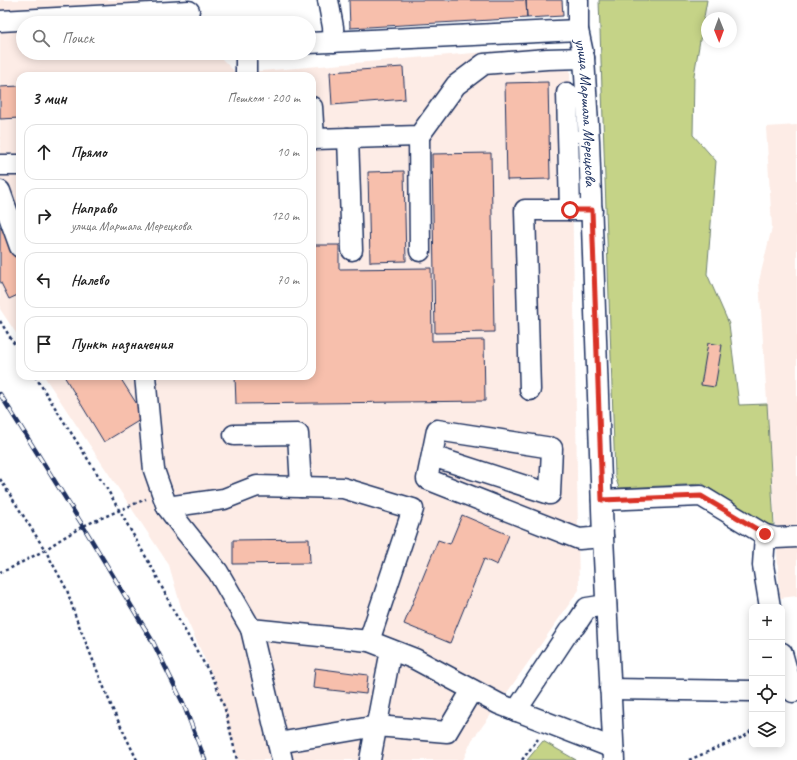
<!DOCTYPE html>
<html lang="ru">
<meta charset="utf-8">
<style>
body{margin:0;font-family:Caveat,sans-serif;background:#f6f6f6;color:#222}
.controls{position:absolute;right:12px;bottom:12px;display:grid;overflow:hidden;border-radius:8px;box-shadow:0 2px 10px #0003}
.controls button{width:36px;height:36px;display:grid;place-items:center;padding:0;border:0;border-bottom:1px solid #e0e0e0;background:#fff;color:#222;font:20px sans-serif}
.compass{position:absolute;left:701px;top:12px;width:36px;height:36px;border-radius:50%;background:#fff;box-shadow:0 2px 10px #0003;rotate:179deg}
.stop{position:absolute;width:12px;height:12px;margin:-9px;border:3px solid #d93025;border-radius:50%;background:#fff}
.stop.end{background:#d93025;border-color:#fff;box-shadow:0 1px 4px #0008}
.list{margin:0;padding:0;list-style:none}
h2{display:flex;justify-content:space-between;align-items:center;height:52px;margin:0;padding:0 16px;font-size:17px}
h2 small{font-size:13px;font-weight:400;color:#767676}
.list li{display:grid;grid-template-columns:26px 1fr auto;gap:12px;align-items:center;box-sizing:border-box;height:56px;margin:0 8px 8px;padding:0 8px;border:1px solid #e0e0e0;border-radius:12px}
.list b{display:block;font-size:15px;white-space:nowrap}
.list p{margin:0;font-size:13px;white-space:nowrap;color:#767676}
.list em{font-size:13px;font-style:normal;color:#767676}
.icon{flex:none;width:22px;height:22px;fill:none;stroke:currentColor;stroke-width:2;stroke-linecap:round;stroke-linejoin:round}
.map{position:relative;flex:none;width:797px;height:760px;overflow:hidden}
.search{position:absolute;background:#fff;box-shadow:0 2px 10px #0003;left:16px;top:16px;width:300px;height:44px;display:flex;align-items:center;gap:10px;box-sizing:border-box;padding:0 14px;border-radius:22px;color:#767676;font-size:15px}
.panel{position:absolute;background:#fff;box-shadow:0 2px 10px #0003;left:16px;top:72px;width:300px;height:308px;border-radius:12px}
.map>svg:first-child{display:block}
</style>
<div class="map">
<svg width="797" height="760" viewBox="0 0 797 760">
<rect width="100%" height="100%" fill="#fff"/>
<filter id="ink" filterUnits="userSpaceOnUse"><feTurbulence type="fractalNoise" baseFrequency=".025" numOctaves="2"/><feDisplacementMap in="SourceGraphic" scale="8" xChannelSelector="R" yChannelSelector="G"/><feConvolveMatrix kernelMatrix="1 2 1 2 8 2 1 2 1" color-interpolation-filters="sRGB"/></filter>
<g filter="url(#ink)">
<!-- built -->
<path fill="#fdece6" d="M0,0H152L153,23H23V53H210L221,58L236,73L546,47L570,66L579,590L499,704L472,740L463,760H238L216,684L181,607L169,565L44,376H312V76H20V339L0,309Z
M797,125V596L780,598L759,281L772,227L766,127Z"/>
<!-- green -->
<path fill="#c5d387" stroke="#708172" d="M599,0H707L694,75L693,135L716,161L707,274L729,324L739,405L767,404L774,525L764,524L703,484L619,488L615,476Z
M543,741L576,760H527Z"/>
<!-- building -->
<path fill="#f7bfac" stroke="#1b2f5e" d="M349,0H526L527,18L350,28Z
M526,0H562L563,16L527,18Z
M403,67L405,99L332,105L330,72Z
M548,82L550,179L507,180L505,83Z
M20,86V118L0,119V87Z
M491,153L494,332L435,333L432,154Z
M404,171L406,261L370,262L368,172Z
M0,226L20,262V294L9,299L0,281Z
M312,245H339V269L431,268L432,341L484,340L485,401L236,404L235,376H312Z
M708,343L722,345L715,387L701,385Z
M64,376H119L145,417L104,442Z
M462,515L509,535L497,565L484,559L450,643L404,624L438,540L450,544Z
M309,539L310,563L233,564V540Z
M315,668L368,675L366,694L313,688Z"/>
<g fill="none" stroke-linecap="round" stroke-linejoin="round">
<!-- minor casing -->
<g stroke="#1b2f5e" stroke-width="23">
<g id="minor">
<path d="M328,0L333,27L334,42"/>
<path id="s1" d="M578,0V30L584,58L589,141L603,537L614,760"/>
<path d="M0,21L189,11"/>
<path d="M309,43L578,30"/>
<path d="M246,53V76"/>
<path d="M567,93L570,210"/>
<path d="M312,107L314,139L419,136L456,85L484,64L547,59L584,58"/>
<path d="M419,136L420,251"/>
<path d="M348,138L352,250"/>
<path d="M0,165H20"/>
<path d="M0,191L20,247"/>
<path d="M145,376L154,470L167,507L182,527L218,572L251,629L369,641L415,659L499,704L613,748"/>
<path d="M530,390L525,210H592"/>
<path d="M234,435L298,434L301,487"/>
<path d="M432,456L550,494L552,448L437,430L427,479L579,539L603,537"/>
<path d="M602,500L701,496L765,535L776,538L797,537"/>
<path d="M167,507L224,499L257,486L343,488L413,509L369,641"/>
<path d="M765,535L763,565L770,607"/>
<path d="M251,629L282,760"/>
<path d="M782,653L793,692"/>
<path d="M610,689L752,691"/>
<path d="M516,711L569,631L575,626L587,608L606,605"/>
<path d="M278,743L377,726L447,732L472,690"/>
<path d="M370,760L391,650"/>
</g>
</g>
<!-- path -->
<path stroke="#1b2f5e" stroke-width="2.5" stroke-dasharray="3 3" stroke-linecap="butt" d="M0,321L20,353
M35,376L110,494L155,573L173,610L215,682L225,709L237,760
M0,479L45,550L9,569L0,572
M137,760L113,710L76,618L67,590L45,550L58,541L83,526L146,499
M522,760L538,739
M689,760L745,736L752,730"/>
<!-- minor -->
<use href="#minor" stroke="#fff" stroke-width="20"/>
<!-- rail casing -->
<g stroke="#1b2f5e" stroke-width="4.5">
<path id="rail" d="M0,394L83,526L153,642L183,703L205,760"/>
</g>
<!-- rail -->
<use href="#rail" stroke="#fff" stroke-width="3" stroke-dasharray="9" stroke-linecap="butt"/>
</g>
</g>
<g fill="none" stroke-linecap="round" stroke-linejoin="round" filter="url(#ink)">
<!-- route -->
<path stroke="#d93025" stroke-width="5" d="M570,210H592L602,500L701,496L765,534"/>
</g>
<g text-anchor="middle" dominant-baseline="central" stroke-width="4" stroke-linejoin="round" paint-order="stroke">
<!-- street labels -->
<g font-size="16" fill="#1b2f5e" stroke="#fff">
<text stroke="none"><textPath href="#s1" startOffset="113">улица Маршала Мерецкова</textPath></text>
</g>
</g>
</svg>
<div class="controls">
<button>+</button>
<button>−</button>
<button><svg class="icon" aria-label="locate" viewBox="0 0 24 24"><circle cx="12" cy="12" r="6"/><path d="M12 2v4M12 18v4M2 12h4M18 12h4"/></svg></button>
<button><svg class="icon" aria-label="layers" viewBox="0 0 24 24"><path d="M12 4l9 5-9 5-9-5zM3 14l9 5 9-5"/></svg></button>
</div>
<svg class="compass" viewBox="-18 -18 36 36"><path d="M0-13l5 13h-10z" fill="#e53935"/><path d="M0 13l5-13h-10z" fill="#767676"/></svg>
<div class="stop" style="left:570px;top:210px"></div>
<div class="stop end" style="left:765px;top:534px"></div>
<div class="search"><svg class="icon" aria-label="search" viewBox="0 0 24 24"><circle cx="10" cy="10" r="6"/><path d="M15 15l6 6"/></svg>Поиск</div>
<section class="panel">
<h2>3 мин<small>Пешком · 200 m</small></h2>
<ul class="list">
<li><svg class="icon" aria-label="ahead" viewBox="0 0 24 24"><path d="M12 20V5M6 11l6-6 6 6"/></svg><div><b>Прямо</b></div><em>10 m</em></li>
<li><svg class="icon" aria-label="right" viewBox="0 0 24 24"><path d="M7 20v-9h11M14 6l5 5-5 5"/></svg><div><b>Направо</b><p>улица Маршала Мерецкова</p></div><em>120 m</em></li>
<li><svg class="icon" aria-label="left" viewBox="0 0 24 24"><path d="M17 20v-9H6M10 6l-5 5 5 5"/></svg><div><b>Налево</b></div><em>70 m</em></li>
<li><svg class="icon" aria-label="arrive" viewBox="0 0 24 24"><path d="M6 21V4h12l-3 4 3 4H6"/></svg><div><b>Пункт назначения</b></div></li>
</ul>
</section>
</div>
